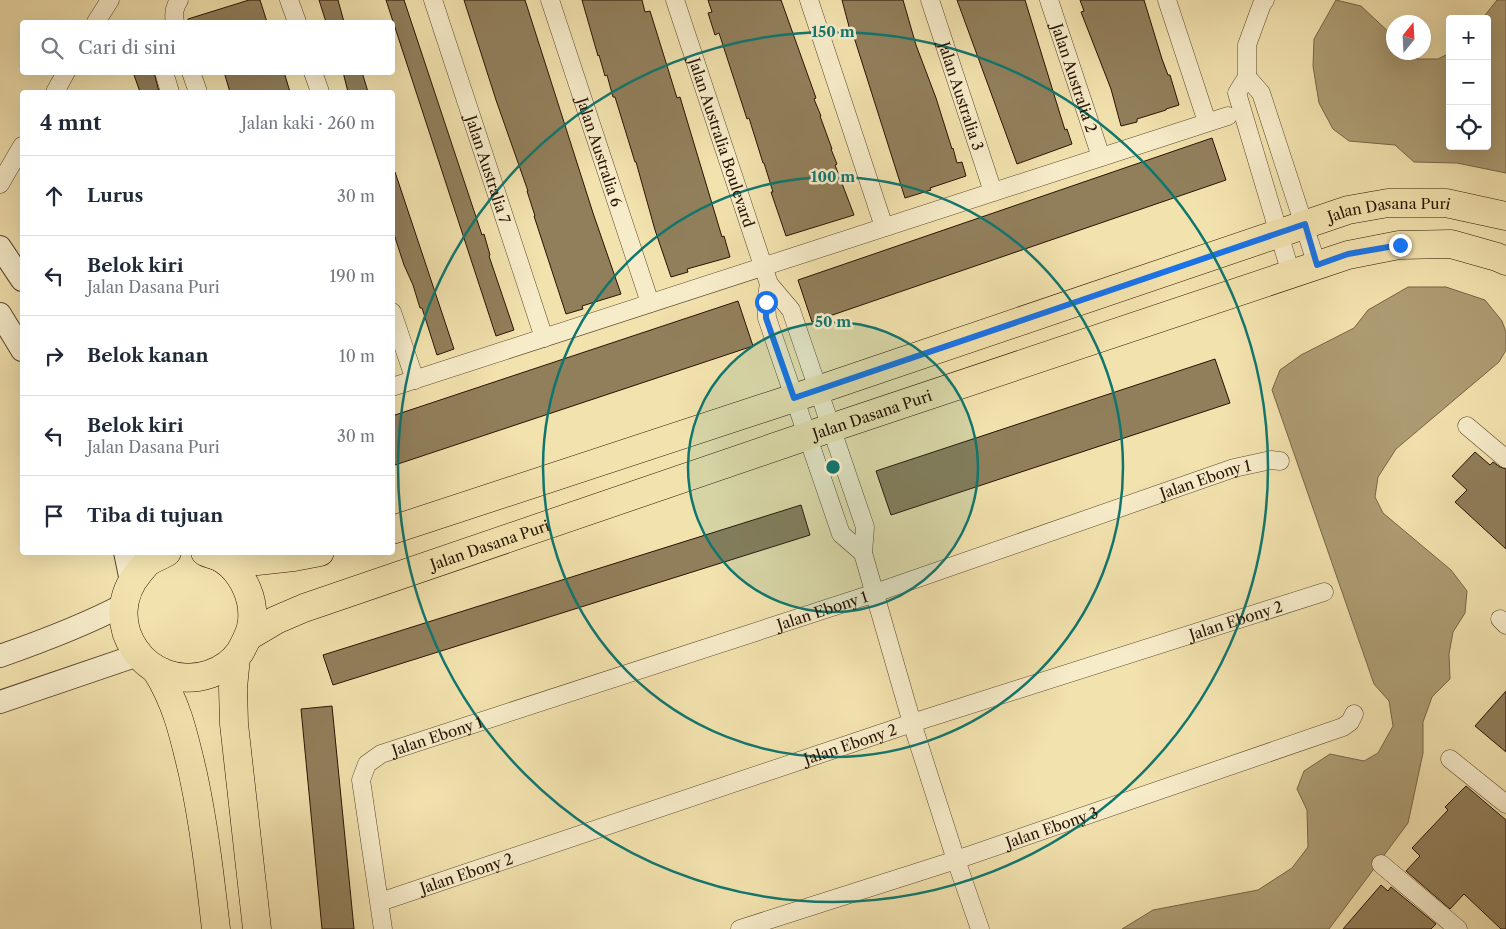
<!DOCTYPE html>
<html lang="id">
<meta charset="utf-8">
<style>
body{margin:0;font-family:"Libre Caslon Text",serif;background:#f2f2f3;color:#1f2937}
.controls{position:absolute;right:15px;top:15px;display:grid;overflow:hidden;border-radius:5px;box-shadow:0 5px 20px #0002}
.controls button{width:45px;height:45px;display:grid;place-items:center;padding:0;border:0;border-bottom:1px solid #e0e1e3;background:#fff;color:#1f2937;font:25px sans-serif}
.compass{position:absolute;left:1386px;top:15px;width:45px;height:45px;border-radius:50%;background:#fff;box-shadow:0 5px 20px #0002;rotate:18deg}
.stop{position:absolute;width:15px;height:15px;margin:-11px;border:4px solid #1a73e8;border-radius:50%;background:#fff}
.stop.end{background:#1a73e8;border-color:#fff;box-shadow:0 1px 5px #0008}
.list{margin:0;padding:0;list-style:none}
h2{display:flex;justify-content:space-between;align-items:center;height:65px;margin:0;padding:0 20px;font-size:21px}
h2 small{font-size:16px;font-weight:400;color:#747a83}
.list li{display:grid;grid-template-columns:32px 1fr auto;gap:15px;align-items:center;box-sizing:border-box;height:80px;padding:0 20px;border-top:1px solid #e0e1e3}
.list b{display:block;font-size:19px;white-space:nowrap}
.list p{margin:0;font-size:16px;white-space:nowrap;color:#747a83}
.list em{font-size:16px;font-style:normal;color:#747a83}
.icon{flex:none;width:28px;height:28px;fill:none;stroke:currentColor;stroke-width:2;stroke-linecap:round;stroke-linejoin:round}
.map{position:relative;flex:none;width:1506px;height:929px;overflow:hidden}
.search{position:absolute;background:#fff;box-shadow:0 5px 20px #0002;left:20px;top:20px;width:375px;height:55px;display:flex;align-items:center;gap:12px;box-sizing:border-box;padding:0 18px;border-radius:5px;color:#747a83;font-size:19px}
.panel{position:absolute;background:#fff;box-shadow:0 5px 20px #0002;left:20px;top:90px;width:375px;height:465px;border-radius:5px}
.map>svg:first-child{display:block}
</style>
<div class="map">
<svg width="1506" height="929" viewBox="0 0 1506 929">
<rect width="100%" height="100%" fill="#f2e2ae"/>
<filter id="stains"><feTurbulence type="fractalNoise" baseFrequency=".004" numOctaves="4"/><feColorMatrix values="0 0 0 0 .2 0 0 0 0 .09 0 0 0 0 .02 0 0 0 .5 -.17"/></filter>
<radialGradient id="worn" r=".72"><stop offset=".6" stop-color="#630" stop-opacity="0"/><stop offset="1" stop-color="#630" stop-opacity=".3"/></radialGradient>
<!-- water -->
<path fill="#ad9c73" stroke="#776545" d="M1336,0L1361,6L1393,36L1394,52L1410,53L1418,59H1438L1450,53V146H1487V19H1482L1497,0H1506V173L1457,163L1414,162L1395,145L1349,141L1333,129L1319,103L1313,66L1314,39Z
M1408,287H1446L1485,300L1502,321L1506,332V350L1499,362L1396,449L1378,477L1375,497L1383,513L1451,570L1467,591L1465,613L1453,632L1449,654L1450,679L1432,697L1423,722V753L1408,823L1329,929H1122L1153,910L1258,890L1292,868L1308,847L1307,810L1297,789L1304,771L1330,754L1364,761L1378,753L1393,726L1389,701L1374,684L1272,390L1280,370L1301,355L1354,328L1368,310Z"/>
<!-- building -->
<path fill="#917f5b" stroke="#271301" d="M249,0H260L267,22H188V19Z
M319,0H338L344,22H326Z
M386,0H404L482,235L484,234L490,255L489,256L514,330L496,336Z
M464,0H525L593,213L621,294L582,306L583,309L566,314L534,216H535L527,191H528L496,100Z
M582,0H642L645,12L650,11L677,98L680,97L722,237L724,236L730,257L687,269L688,272L671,277L655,230L636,162H635L615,97H613L607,75L605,76L599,55L598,56Z
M708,0H781L816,98L814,99L821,116H820L832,149H831L837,164L835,165L854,215L786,236L771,192H773L764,163H763L749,118L747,119L719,33L715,35L708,13L712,12Z
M842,0H903L916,45L936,98L952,149L953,148L957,163L962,162L966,176L930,188L931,190L905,198L853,34H851Z
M957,0H1025L1060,114L1065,130L1067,129L1072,144L1017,164Z
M1080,0H1144L1162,59L1168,75H1170L1179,105L1166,109V110L1137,119V122L1121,126L1111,89L1081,12L1084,11Z
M133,72H154L159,92H140Z
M224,72H284L290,92H230Z
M343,72H362L368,92H348Z
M1212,138L1226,180L812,322L798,280Z
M392,172H395L454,349L437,355L422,308H420L413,285L404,265L392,228Z
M738,301L753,346L392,466V416Z
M1215,359L1230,403L891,515L876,471Z
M1475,452L1490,465L1493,462L1500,467L1506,469V549L1455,502L1467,490L1452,476Z
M801,505L810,535L333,685L323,655Z
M1506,691V752L1475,726Z
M332,706L354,929H322L301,709Z
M1466,786L1506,820V929H1501L1464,894L1450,909L1406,871L1420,856L1412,848L1448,810L1445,807Z
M1381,885L1388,891L1391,887L1436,924L1431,929H1343Z"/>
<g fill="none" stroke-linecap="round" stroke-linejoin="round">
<!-- minor casing -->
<g stroke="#5a472c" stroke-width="19">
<g id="minor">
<path d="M289,0L297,22"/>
<path id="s1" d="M433,0L544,338"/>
<path id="s2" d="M550,0L650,303"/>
<path id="s3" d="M675,0L769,284L791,310L865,527L863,553L912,723L956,860L980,929"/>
<path d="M809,0L884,227"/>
<path id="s4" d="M930,0L993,192"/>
<path id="s5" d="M1049,0L1101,157"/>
<path d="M1167,0L1207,122"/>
<path d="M1265,0L1262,4L1247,45V77L1237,93L1291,274"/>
<path d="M96,22L110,0"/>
<path d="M175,22C173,14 174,8 179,0"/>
<path d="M164,72L170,92"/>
<path d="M191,72L198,92"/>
<path d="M313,72L320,92"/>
<path d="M1247,77L1261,93L1317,265"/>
<path d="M55,92L66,72"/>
<path d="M0,184L22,146"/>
<path d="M769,284L766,302L767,318L841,534L863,553"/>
<path d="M392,312L415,380"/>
<path d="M392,387L1228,116"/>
<path d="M1467,426L1506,459"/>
<path d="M1500,619L1506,625"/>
<path d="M1450,759L1506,804"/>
<path d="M1381,864L1458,929"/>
<path id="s6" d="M380,902L912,723L1324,592"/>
<path id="s7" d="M383,929L361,780L367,764L381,754L875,593L1234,468L1271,460L1280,461"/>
<path id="s8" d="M740,929L956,860L1343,727L1350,722L1354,714"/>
</g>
</g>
<!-- tertiary casing -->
<g stroke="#5a472c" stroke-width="24">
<path id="tertiary" d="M0,247L22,280
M0,314L22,350
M125,552L131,581
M0,656C43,641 83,626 123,605
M0,702L138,655"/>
</g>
<!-- primary casing -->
<g stroke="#271301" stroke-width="29">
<g id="primary">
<path id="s9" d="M392,530L794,398L1348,210L1388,203H1446L1506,216"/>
<path d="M167,552C161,556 153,558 147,563C145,565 142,569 140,571C96,622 147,695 210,674C221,670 233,662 240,652C250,634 255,623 251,602C247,584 236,566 219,557C215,555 209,554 205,552"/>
<path d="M219,557L257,561L294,557L320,552"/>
<path id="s10" d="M249,636L276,620L304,608L807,436L1348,255L1399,245L1451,244L1497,257L1506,261"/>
<path d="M236,657L233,688L234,724L257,929"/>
<path d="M156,670C177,703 184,736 193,774C204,825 210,877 216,929"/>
</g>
</g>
<!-- minor -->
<use href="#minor" stroke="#f7ecca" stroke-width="18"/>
<!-- tertiary -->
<use href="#tertiary" stroke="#f7ecca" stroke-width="22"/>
<!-- primary -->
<use href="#primary" stroke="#f2e2ae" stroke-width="28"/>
</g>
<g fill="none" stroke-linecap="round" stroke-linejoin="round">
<!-- route -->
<path stroke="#1a73e8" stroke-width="6" d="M766,302V318L794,398L1305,224L1317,265L1348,254L1400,245"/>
</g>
<!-- distance rings -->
<circle cx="833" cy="467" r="145" fill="#0f766e" fill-opacity=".12"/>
<g fill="none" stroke="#0f766e" stroke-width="2.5">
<circle cx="833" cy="467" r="145"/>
<circle cx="833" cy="467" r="290"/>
<circle cx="833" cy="467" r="435"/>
</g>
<g text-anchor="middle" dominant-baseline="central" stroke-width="5" stroke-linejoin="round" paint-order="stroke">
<!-- street labels -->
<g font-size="15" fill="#271301" stroke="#f7ecca">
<text stroke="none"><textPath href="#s5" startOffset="82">Jalan Australia 2</textPath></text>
<text stroke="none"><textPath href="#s4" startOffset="101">Jalan Australia 3</textPath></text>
<text stroke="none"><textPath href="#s3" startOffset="150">Jalan Australia Boulevard</textPath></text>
<text stroke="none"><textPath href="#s2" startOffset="160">Jalan Australia 6</textPath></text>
<text stroke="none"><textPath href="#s1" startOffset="178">Jalan Australia 7</textPath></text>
<text stroke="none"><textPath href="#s9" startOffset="1049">Jalan Dasana Puri</textPath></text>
<text stroke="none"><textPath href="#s10" startOffset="662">Jalan Dasana Puri</textPath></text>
<text stroke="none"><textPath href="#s7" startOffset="1054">Jalan Ebony 1</textPath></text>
<text stroke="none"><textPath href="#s10" startOffset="258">Jalan Dasana Puri</textPath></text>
<text stroke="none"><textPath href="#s7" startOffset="649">Jalan Ebony 1</textPath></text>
<text stroke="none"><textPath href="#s6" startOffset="901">Jalan Ebony 2</textPath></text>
<text stroke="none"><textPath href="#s7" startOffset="244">Jalan Ebony 1</textPath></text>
<text stroke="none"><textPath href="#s6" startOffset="496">Jalan Ebony 2</textPath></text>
<text stroke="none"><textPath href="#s8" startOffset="328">Jalan Ebony 3</textPath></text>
<text stroke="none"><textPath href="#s6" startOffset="91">Jalan Ebony 2</textPath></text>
</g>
</g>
<circle cx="833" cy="467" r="8" fill="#0f766e" stroke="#f7ecca" stroke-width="2.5"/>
<g font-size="15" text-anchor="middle" font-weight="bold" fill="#0f766e" stroke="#f7ecca" stroke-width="5" stroke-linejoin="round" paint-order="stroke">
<text x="833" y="37">150 m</text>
<text x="833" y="182">100 m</text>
<text x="833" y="327">50 m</text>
</g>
<rect width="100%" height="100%" filter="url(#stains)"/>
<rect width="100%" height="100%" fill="url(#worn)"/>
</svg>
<div class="controls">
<button>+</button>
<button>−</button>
<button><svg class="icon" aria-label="locate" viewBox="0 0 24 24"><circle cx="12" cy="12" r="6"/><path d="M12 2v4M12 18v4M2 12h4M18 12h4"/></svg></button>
</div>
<svg class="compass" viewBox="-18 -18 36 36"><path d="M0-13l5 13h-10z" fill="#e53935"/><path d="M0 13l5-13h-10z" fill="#747a83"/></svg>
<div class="stop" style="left:766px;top:302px"></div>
<div class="stop end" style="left:1400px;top:245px"></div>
<div class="search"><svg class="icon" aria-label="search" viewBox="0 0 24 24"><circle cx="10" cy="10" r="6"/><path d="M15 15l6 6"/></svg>Cari di sini</div>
<section class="panel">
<h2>4 mnt<small>Jalan kaki · 260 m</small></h2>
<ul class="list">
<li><svg class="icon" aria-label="ahead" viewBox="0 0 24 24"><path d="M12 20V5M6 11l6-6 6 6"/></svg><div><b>Lurus</b></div><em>30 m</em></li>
<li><svg class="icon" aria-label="left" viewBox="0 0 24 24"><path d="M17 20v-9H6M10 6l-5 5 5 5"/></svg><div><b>Belok kiri</b><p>Jalan Dasana Puri</p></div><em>190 m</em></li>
<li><svg class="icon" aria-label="right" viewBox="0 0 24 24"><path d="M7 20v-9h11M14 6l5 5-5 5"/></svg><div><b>Belok kanan</b></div><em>10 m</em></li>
<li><svg class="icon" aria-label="left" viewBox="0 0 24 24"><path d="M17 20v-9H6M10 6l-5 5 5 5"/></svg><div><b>Belok kiri</b><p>Jalan Dasana Puri</p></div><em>30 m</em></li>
<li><svg class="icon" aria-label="arrive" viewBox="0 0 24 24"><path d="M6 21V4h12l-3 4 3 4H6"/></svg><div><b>Tiba di tujuan</b></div></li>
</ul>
</section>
</div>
